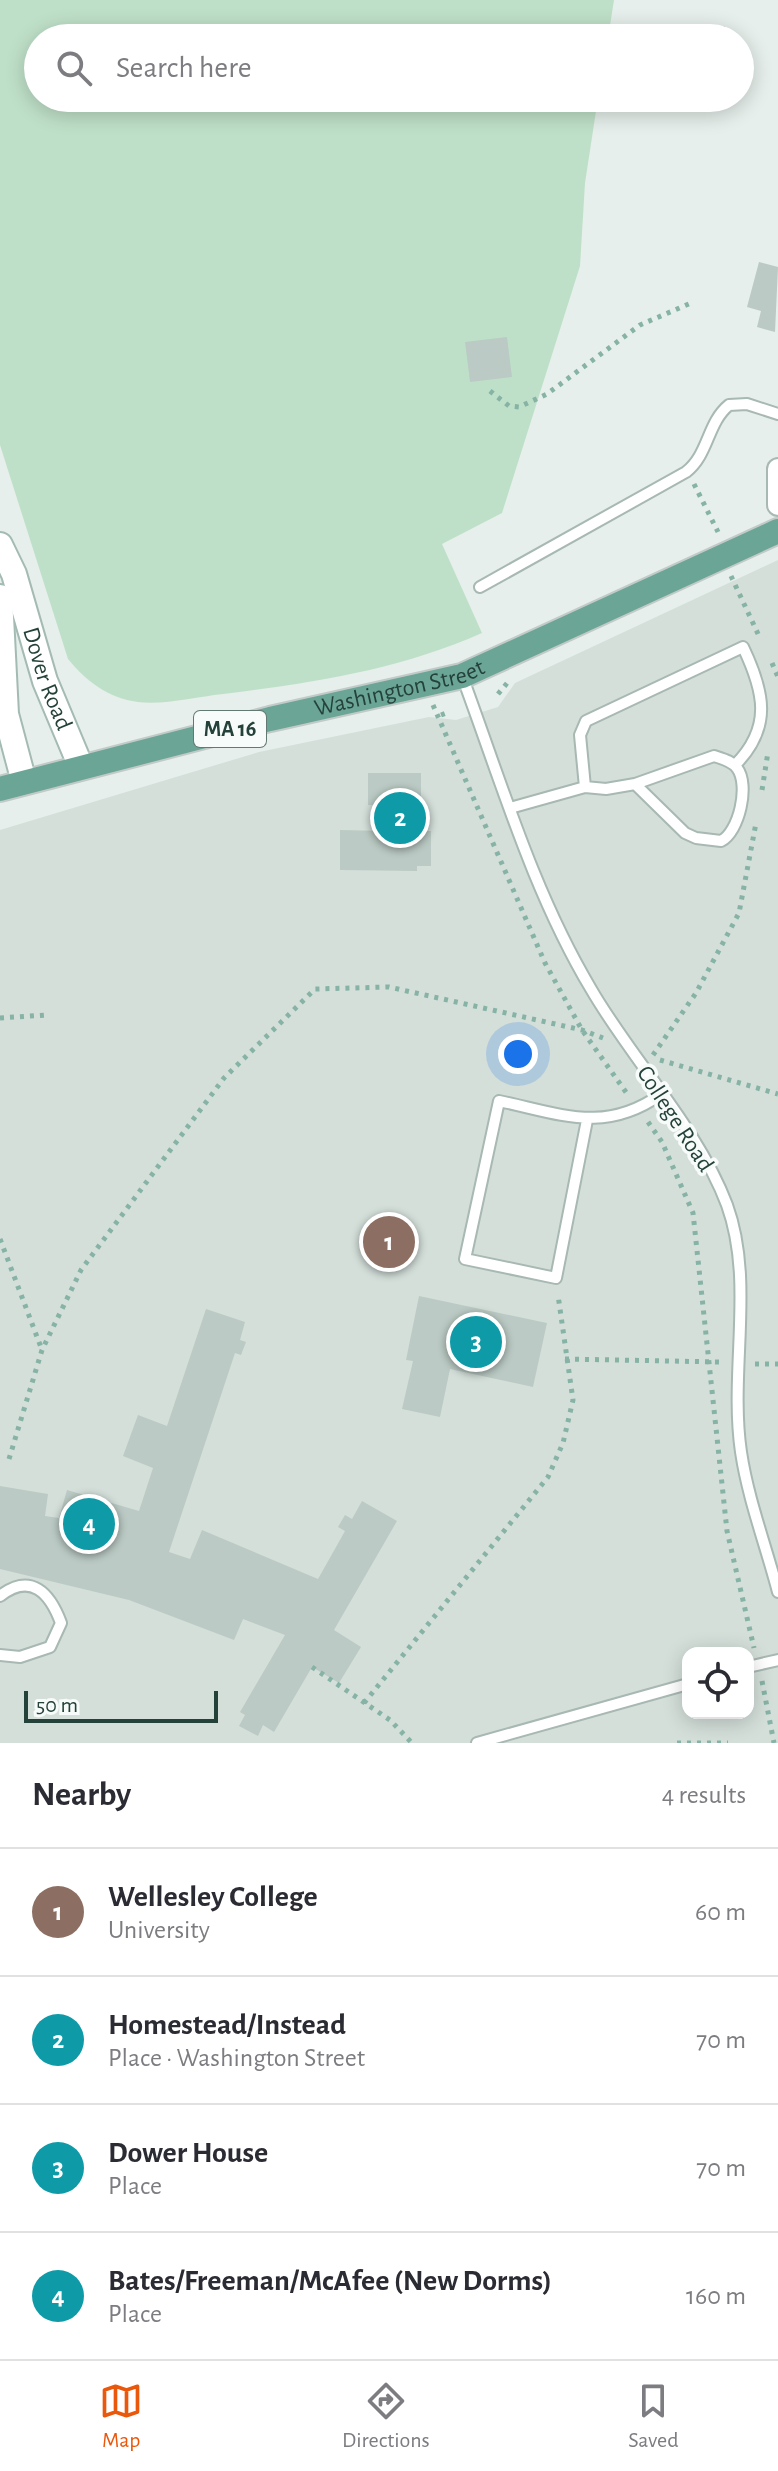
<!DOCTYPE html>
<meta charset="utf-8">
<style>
body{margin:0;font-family:"Alegreya Sans",sans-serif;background:#f2f2f3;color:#2b2b33}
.controls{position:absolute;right:24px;bottom:24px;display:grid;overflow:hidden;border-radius:16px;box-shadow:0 4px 20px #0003}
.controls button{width:72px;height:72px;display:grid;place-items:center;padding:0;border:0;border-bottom:2px solid #e1e1e2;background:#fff;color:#2b2b33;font:40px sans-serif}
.scale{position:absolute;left:24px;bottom:20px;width:194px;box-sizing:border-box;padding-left:8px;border:4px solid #24423a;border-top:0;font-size:22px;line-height:28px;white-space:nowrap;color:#24423a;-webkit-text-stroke:6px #f7fbf9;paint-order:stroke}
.you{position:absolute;left:518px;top:1054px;width:28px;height:28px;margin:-20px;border:6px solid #fff;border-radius:50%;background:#1a73e8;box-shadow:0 0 0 12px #1a73e833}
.badge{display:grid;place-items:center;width:52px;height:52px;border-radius:50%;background:#ea580c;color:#fff;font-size:26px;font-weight:700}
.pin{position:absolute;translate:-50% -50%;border:4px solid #fff;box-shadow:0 2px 8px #0006}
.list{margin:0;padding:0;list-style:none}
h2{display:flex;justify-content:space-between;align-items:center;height:104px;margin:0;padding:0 32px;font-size:34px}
h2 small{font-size:26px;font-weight:400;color:#7c7c81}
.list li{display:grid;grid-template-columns:52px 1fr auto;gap:24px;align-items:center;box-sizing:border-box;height:128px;padding:0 32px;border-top:2px solid #e1e1e2}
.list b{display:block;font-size:30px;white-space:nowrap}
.list p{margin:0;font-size:26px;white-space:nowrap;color:#7c7c81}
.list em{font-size:26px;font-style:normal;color:#7c7c81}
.icon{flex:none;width:44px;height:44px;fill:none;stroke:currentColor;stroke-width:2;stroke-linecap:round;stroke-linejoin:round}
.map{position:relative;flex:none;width:778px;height:1743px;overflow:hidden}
.search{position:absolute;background:#fff;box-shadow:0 4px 20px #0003;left:24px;right:24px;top:24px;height:88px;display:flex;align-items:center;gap:20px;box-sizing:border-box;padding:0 28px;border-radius:44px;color:#7c7c81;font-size:30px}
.sheet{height:616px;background:#fff}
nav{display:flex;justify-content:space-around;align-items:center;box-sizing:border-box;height:112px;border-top:2px solid #e1e1e2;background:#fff;font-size:22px;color:#7c7c81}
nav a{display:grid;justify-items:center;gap:4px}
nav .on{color:#ea580c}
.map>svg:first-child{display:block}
</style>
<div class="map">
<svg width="778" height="1743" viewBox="0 0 778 1743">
<rect width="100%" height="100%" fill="#e6efeb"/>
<!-- built -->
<path fill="#d4dfda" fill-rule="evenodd" d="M778,560V1743H0V830L259,752L429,717L456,720L498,707L515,683ZM688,1653H748V1713H688Z"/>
<!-- green -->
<path fill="#bfe0c8" d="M0,0H614L608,38H38V98H598L585,183L580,266L502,513L442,544L482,633C398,670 313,683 223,694C196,697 165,705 138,702C108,698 86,681 68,659L0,445Z"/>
<!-- building -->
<path fill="#bbcac4" d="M725,26L726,38H692L691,30Z
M759,262L778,267L775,332L757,327L761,311L747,307Z
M507,337L512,377L470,382L465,342Z
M368,773H421V804H415L414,831H431V866H417V871L340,870V830L386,831V806L368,805Z
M419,1296L547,1323L533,1387L450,1369L440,1417L402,1409L413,1361L406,1360Z
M206,1309L245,1322L240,1340L246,1342L241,1355L235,1353L169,1552L190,1559L202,1530L318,1579L345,1531L338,1527L345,1515L352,1519L362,1501L397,1521L334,1630L361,1647L339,1683L312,1667L274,1732L263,1725L258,1736L239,1726L245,1715L240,1712L285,1635L243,1619L234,1640L129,1600L0,1569V1486L48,1494L45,1516L59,1518L67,1490L139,1511L153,1468L123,1456L138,1415L167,1426Z"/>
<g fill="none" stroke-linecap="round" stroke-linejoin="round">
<!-- lane casing -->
<g stroke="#a8b8b2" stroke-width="14">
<path id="lane" d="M480,587L686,472C709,454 707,423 729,405L747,404L778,414
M462,676C501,781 533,892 591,989C632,1060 698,1128 727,1205C755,1282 729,1371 741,1452C748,1499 766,1546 778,1592
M585,787L580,735L586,721L743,647C764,691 773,727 735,765
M510,808L585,787L606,789L635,784L714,756C723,759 732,761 737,768C750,785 739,832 721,841L696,838L685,833L635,784
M587,1120L556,1278L465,1259L499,1101C561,1114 604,1134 660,1095
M0,1596C31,1572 50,1593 61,1623L50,1647L20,1657L0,1655
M748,1667L778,1660
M477,1743L688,1684"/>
</g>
<!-- street casing -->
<g stroke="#a8b8b2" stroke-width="24">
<path id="street" d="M778,469V505"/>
</g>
<!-- secondary casing -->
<g stroke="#a4bbb3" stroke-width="28">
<g id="secondary">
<path id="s1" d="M0,545L14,574L45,681L81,767"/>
<path d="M0,597L6,714L24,782"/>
</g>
</g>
<!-- primary casing -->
<g stroke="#c2cac8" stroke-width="28">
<g id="primary">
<path id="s2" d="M0,789L270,719L462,676L778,531"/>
</g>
</g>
<!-- path -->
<path stroke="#86b3a5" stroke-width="5" stroke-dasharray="4 6" stroke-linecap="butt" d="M490,391L509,406L519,407L547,394L640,325L691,303
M694,484L718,532
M731,576L759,636
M772,663L778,677
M498,694L508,682
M433,705L545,963L582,1030L628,1095
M441,715L449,712
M762,790L768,752
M0,1018L47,1015
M653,1055L696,993L739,913L756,823
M660,1060L778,1094
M648,1122L662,1142L693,1213L727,1531L754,1648
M0,1239L42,1350
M565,1359L721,1362
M755,1364H778
M9,1459L42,1350L81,1270L224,1078L315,989L389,987L582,1030L603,1038
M312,1667L390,1720L412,1743
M762,1681L774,1743
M364,1703L548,1477L563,1443L573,1400L558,1295
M677,1743H728"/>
<!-- lane -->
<use href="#lane" stroke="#fff" stroke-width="10"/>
<!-- street -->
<use href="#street" stroke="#fff" stroke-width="20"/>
<!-- secondary -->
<use href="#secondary" stroke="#fff" stroke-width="24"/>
<!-- primary -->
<use href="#primary" stroke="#6aa596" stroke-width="24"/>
</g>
<g text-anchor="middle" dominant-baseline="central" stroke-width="7" stroke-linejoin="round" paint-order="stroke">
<!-- shield labels -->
<rect fill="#f7fbf9" stroke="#637a73" stroke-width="2" x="194" y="711" width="72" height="36" rx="6"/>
<g font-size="22" font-weight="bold" fill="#24423a">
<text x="230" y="729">MA 16</text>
</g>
<!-- street labels -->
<g font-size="24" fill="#24423a" stroke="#f7fbf9">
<text stroke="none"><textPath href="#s1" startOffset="142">Dover Road</textPath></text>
<text stroke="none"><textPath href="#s2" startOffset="412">Washington Street</textPath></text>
<text transform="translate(675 1119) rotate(57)">College Road</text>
</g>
</g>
</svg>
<div class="controls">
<button><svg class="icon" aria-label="locate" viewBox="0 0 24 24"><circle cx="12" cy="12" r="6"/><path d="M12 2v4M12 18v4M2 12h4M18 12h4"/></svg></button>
</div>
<div class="scale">50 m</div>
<div class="you"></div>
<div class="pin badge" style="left:389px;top:1242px;background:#8d6e63">1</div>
<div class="pin badge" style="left:400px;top:818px;background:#0f9aa8">2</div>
<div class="pin badge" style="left:476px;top:1342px;background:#0f9aa8">3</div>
<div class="pin badge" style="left:89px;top:1524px;background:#0f9aa8">4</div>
<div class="search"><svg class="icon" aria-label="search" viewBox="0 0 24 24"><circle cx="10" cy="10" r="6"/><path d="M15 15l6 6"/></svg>Search here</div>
</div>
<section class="sheet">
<h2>Nearby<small>4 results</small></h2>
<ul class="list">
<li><span class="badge" style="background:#8d6e63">1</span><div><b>Wellesley College</b><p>University</p></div><em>60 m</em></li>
<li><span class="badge" style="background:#0f9aa8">2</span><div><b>Homestead/Instead</b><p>Place · Washington Street</p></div><em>70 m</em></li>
<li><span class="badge" style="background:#0f9aa8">3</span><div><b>Dower House</b><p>Place</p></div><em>70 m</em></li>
<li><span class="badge" style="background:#0f9aa8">4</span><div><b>Bates/Freeman/McAfee (New Dorms)</b><p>Place</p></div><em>160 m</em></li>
</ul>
</section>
<nav>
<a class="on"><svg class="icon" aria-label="map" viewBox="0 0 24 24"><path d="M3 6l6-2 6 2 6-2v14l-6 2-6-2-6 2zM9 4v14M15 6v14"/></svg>Map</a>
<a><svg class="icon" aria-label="directions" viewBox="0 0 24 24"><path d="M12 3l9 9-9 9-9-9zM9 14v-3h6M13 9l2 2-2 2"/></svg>Directions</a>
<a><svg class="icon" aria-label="saved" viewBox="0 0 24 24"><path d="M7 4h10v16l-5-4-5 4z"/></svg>Saved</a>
</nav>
